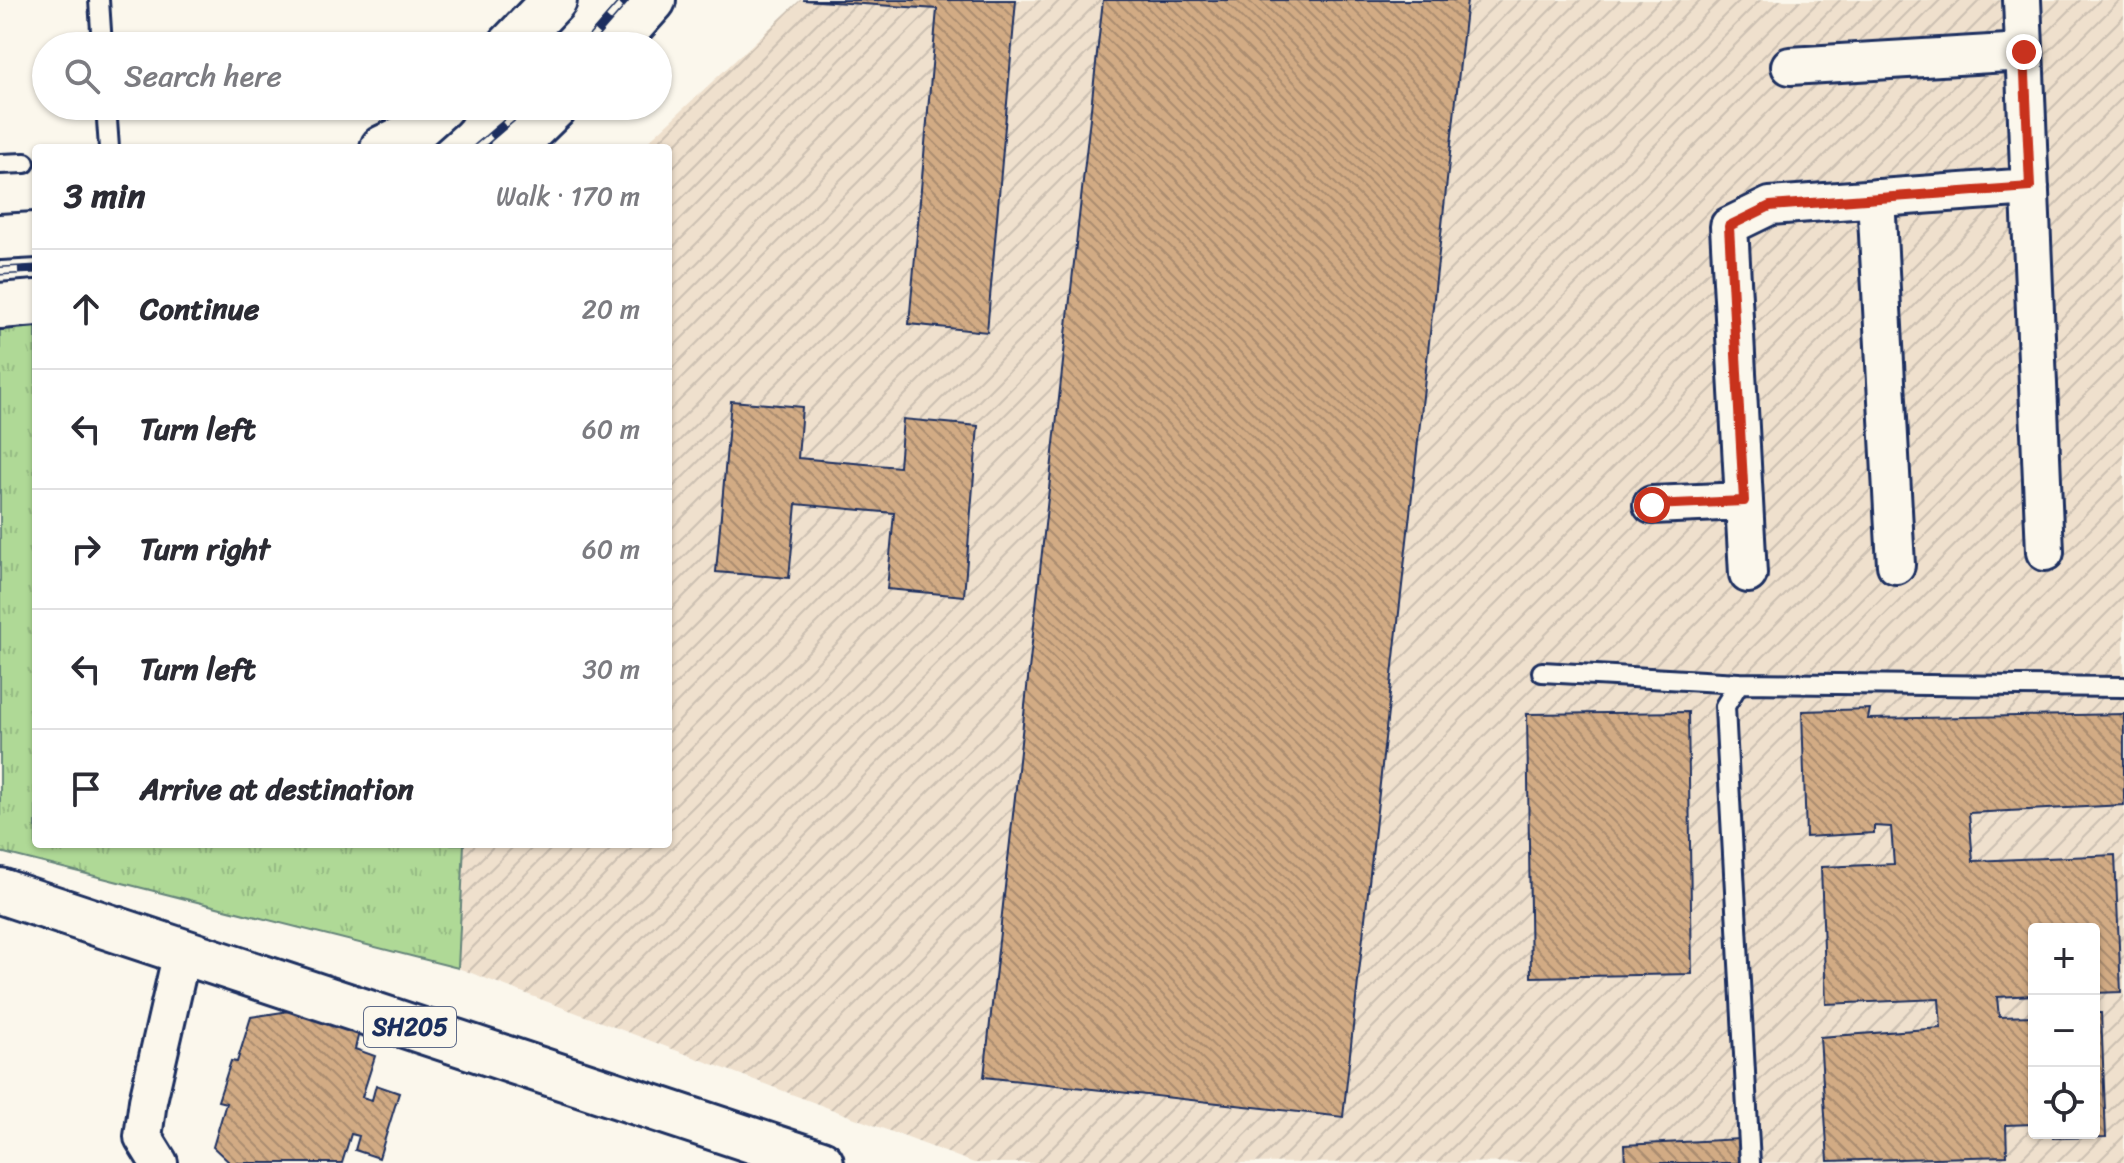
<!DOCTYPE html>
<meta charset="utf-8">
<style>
body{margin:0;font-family:Sriracha,sans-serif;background:#f2f2f3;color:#2b2b33}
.controls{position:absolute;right:24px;bottom:24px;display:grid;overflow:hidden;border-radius:8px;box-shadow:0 2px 6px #0004}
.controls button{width:72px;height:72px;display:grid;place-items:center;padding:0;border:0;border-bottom:2px solid #e1e1e2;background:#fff;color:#2b2b33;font:40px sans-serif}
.stop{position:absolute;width:24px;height:24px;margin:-18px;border:6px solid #c8321e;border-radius:50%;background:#fff}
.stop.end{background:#c8321e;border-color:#fff;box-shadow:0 2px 8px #0008}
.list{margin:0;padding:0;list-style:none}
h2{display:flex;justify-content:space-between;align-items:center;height:104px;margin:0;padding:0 32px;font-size:34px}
h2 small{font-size:26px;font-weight:400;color:#7c7c81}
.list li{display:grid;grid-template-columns:52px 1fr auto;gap:24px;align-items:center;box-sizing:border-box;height:120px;padding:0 32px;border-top:2px solid #e1e1e2}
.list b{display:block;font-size:30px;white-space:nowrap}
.list em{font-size:26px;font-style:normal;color:#7c7c81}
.icon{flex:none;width:44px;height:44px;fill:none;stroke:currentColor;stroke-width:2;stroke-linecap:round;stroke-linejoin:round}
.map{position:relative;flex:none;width:2124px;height:1163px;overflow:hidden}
.search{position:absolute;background:#fff;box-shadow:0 2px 6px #0004;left:32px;top:32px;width:640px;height:88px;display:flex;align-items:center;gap:20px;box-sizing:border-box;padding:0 28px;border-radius:44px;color:#7c7c81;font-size:30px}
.panel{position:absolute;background:#fff;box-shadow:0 2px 6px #0004;left:32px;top:144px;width:640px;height:704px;border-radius:8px}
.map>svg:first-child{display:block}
</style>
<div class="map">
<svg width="2124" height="1163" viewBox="0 0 2124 1163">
<defs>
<pattern id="industrial-furrows" width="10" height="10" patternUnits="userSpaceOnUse" patternTransform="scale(2)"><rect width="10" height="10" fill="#efe0cd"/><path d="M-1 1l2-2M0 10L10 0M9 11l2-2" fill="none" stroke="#ccc0b2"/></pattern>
<pattern id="grass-tufts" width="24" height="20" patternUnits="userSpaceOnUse" patternTransform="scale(2)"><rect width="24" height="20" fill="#afd996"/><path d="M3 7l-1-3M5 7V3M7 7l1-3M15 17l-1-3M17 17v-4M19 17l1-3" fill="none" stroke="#96bb84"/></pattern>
<pattern id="building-back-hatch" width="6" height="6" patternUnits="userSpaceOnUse" patternTransform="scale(2)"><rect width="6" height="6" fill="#d2ab84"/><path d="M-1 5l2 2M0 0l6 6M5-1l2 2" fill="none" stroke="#aa8c6f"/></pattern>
</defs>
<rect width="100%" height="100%" fill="#fbf7ec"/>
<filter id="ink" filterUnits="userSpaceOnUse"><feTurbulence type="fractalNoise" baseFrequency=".0125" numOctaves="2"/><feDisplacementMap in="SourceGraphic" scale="16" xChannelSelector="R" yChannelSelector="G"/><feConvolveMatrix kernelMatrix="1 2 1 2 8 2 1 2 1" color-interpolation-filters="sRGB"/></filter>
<g filter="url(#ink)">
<!-- industrial -->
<path fill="url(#industrial-furrows)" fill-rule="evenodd" d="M800,0H2124V1162L974,1163L458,968L464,844H668V148H641ZM2034,929H2094V1133H2034Z"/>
<!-- grass -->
<path fill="url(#grass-tufts)" stroke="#65847a" stroke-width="2" d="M36,321V844H464L458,968L0,852V324Z"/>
<!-- building -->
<path fill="url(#building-back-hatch)" stroke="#1b2f5e" stroke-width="2" d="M803,0H1016L987,332L909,324L937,9Z
M1103,0H1467L1343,1117L984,1077Z
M731,401L802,407L798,458L899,467L903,419L978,426L964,596L887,589L894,513L796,504L789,578L716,572Z
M1870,709L1868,719L2124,714V805L1969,813L1973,861L2115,855L2121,992L2094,993V929H2034V995L1997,997L1999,1017L2034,1016V1124L2006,1125L2007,1156L1828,1161L1820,1037L1941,1028L1939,999L1826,1004L1821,867L1894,864L1891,827L1874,826V833L1806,837L1802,711Z
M1688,712L1692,974L1531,977L1527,714Z
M289,1011L359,1032L355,1049L375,1056L362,1097L372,1100L376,1085L399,1093L379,1158L355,1150L359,1136L351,1134L342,1163H230L213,1147L226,1103L218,1101L231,1061L237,1062L251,1017Z
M2094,1013H2101L2106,1137L2053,1138V1133H2094Z
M1740,1139L1741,1163H1625L1624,1145Z"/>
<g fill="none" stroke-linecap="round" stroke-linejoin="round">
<!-- lane casing -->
<g stroke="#1b2f5e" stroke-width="24">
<path id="lane" d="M99,0L102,46
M106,106L109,148
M0,164L25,163
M1542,672L1739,683L1725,706L1726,727L1750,1163
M1739,683L2124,687"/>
</g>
<!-- street casing -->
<g stroke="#1b2f5e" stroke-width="42">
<path id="street" d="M2022,0L2045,552
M1790,66L2024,52
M1876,198L1896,565
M1652,505L1744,501
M1748,574L1729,226L1770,206L2030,187
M159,1163L143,1137L148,1101L182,952"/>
</g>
<!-- primary casing -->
<g stroke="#1b2f5e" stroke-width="50">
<path id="primary" d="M0,891L821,1163"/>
</g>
<!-- highway casing -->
<g stroke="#1b2f5e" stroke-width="50">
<path id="highway" d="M510,46L554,0
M612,46L653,0
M383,148L406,137L441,106
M512,148L555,106
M0,237L36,235
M0,306L36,303"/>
</g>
<!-- lane -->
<use href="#lane" stroke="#fbf7ec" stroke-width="18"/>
<!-- street -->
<use href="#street" stroke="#fbf7ec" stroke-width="36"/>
<!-- primary -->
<use href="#primary" stroke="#fbf7ec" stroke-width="44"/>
<!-- highway -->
<use href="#highway" stroke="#fbf7ec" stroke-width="44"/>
<!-- rail casing -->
<g stroke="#1b2f5e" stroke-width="9">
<path id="rail" d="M585,46L625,0
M477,148L526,106
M0,271L36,269"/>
</g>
<!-- rail -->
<use href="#rail" stroke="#fbf7ec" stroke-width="6" stroke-dasharray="18" stroke-linecap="butt"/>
</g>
</g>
<g fill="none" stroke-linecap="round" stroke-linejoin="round" filter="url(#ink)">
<!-- route -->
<path stroke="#c8321e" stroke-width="10" d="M1652,505L1744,501L1729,226L1770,206L2030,187L2024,52"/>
</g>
<g text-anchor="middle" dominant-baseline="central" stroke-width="7" stroke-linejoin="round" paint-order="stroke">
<!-- shield labels -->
<rect fill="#fbf7ec" stroke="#5e6b89" stroke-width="2" x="364" y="1007" width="92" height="40" rx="6"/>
<g font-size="24" font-weight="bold" fill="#1b2f5e">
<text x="410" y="1027">SH205</text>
</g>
</g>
</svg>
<div class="controls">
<button>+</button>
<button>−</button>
<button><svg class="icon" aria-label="locate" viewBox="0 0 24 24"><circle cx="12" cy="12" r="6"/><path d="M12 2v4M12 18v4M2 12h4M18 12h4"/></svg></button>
</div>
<div class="stop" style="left:1652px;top:505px"></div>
<div class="stop end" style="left:2024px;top:52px"></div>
<div class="search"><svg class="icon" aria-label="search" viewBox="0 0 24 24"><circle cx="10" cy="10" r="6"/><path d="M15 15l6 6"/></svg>Search here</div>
<section class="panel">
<h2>3 min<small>Walk · 170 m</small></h2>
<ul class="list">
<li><svg class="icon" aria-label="ahead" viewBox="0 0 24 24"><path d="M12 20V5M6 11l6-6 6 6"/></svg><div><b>Continue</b></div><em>20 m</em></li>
<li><svg class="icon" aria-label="left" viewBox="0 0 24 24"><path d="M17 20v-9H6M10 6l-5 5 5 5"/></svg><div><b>Turn left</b></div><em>60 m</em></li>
<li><svg class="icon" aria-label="right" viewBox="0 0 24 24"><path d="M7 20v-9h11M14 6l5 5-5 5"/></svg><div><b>Turn right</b></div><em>60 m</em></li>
<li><svg class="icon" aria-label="left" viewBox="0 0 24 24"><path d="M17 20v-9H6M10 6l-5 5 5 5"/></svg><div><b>Turn left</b></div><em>30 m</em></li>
<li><svg class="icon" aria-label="arrive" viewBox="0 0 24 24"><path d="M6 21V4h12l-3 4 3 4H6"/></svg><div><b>Arrive at destination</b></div></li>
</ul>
</section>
</div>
